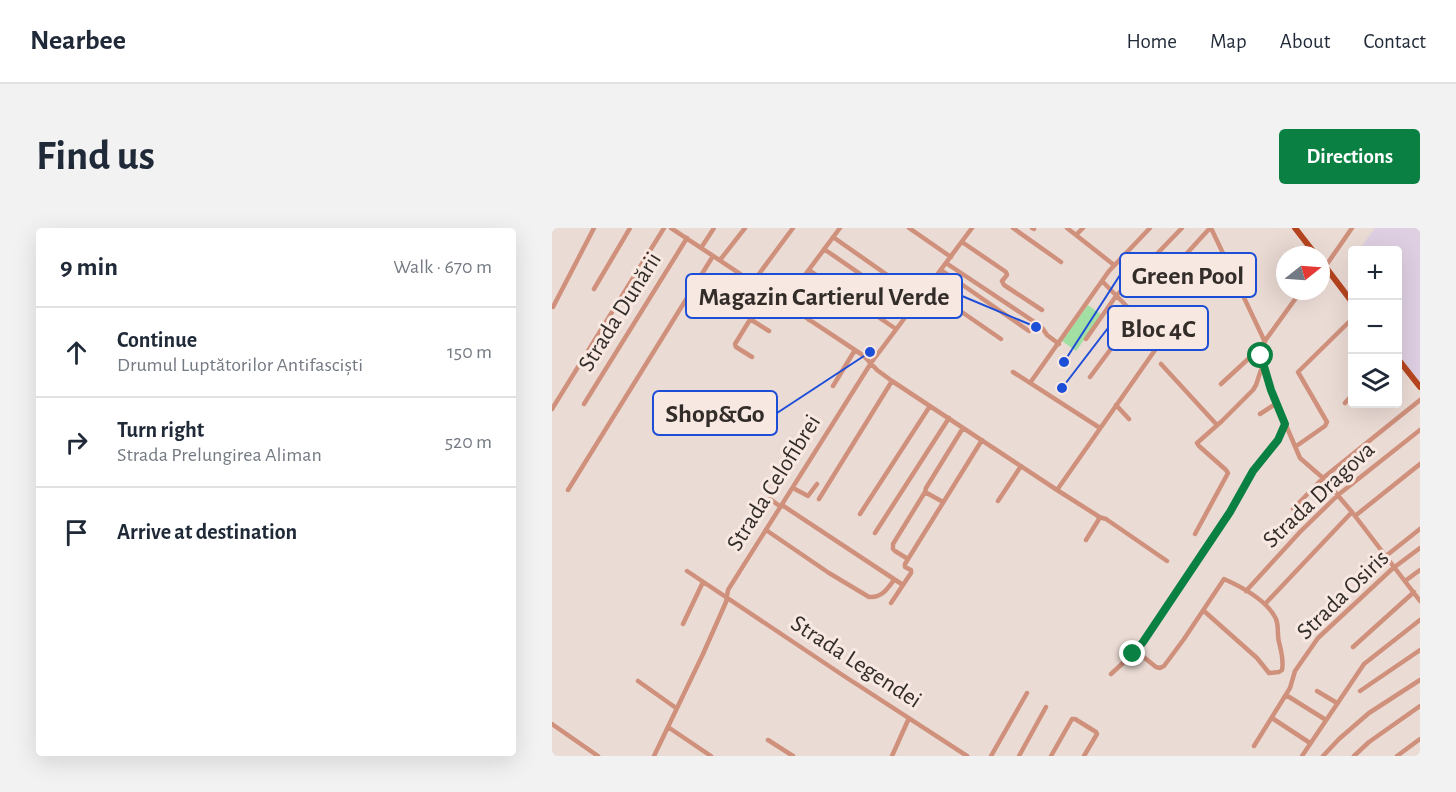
<!DOCTYPE html>
<meta charset="utf-8">
<style>
body{margin:0;font-family:"Alegreya Sans",sans-serif;background:#f2f2f3;color:#1f2937}
.controls{position:absolute;right:18px;top:18px;display:grid;overflow:hidden;border-radius:6px;box-shadow:0 6px 24px #0002}
.controls button{width:54px;height:54px;display:grid;place-items:center;padding:0;border:0;border-bottom:2px solid #e0e1e3;background:#fff;color:#1f2937;font:30px sans-serif}
.compass{position:absolute;left:724px;top:18px;width:54px;height:54px;border-radius:50%;background:#fff;box-shadow:0 6px 24px #0002;rotate:73deg}
.stop{position:absolute;width:18px;height:18px;margin:-14px;border:4px solid #0b8043;border-radius:50%;background:#fff}
.stop.end{background:#0b8043;border-color:#fff;box-shadow:0 2px 6px #0008}
.list{margin:0;padding:0;list-style:none}
h2{display:flex;justify-content:space-between;align-items:center;height:78px;margin:0;padding:0 24px;font-size:26px}
h2 small{font-size:20px;font-weight:400;color:#747a83}
.list li{display:grid;grid-template-columns:39px 1fr auto;gap:18px;align-items:center;box-sizing:border-box;height:90px;padding:0 24px;border-top:2px solid #e0e1e3}
.list b{display:block;font-size:22px;white-space:nowrap}
.list p{margin:0;font-size:20px;white-space:nowrap;color:#747a83}
.list em{font-size:20px;font-style:normal;color:#747a83}
.icon{flex:none;width:33px;height:33px;fill:none;stroke:currentColor;stroke-width:2;stroke-linecap:round;stroke-linejoin:round}
.map{position:relative;flex:none;width:868px;height:528px;overflow:hidden;border-radius:6px}
header{display:flex;align-items:center;gap:36px;box-sizing:border-box;height:84px;padding:0 30px;background:#fff;border-bottom:2px solid #e0e1e3}
header strong{font-size:28px}
nav{display:flex;gap:33px;margin-inline-start:auto;font-size:21px}
.intro{display:flex;align-items:center;justify-content:space-between;box-sizing:border-box;height:144px;padding:0 36px}
h1{margin:0;font-size:42px}
.button{padding:15px 27px;border-radius:6px;background:#0b8043;color:#fff;font-size:21px;font-weight:700}
main{display:flex;gap:36px;padding:0 36px}
aside{flex:1;background:#fff;border-radius:6px;box-shadow:0 6px 24px #0002}
.map>svg:first-child{display:block}
</style>
<header>
<strong>Nearbee</strong>
<nav><a>Home</a><a>Map</a><a>About</a><a>Contact</a></nav>
</header>
<div class="intro"><h1>Find us</h1><a class="button">Directions</a></div>
<main>
<aside>
<h2>9 min<small>Walk · 670 m</small></h2>
<ul class="list">
<li><svg class="icon" aria-label="ahead" viewBox="0 0 24 24"><path d="M12 20V5M6 11l6-6 6 6"/></svg><div><b>Continue</b><p>Drumul Luptătorilor Antifasciști</p></div><em>150 m</em></li>
<li><svg class="icon" aria-label="right" viewBox="0 0 24 24"><path d="M7 20v-9h11M14 6l5 5-5 5"/></svg><div><b>Turn right</b><p>Strada Prelungirea Aliman</p></div><em>520 m</em></li>
<li><svg class="icon" aria-label="arrive" viewBox="0 0 24 24"><path d="M6 21V4h12l-3 4 3 4H6"/></svg><div><b>Arrive at destination</b></div></li>
</ul>
</aside>
<div class="map">
<svg width="868" height="528" viewBox="0 0 868 528">
<rect width="100%" height="100%" fill="#ebdbd5"/>
<!-- industrial -->
<path fill="#decfe2" d="M823,0H868V154L846,126V22H807Z"/>
<!-- green -->
<path fill="#a1dfa2" d="M536,77L550,87L524,123L510,113Z"/>
<g fill="none" stroke-linecap="round" stroke-linejoin="round">
<!-- minor -->
<path stroke="#cf907c" stroke-width="4.5" d="M119,0L312,128L325,142L340,153L505,262L546,288L547,291L534,312
M357,0L399,29
M461,0L509,34
M480,0L482,1
M515,0L562,37
M659,0L713,114
M524,7L531,0
M281,9L368,70
M410,14L454,44L455,47L450,53L452,57L490,82
M149,20L162,0
M272,21L359,81
M168,32L193,0
M394,35L484,95L491,101L495,107L507,116
M773,39L800,0
M257,42L344,101
M389,42L477,103
M201,54L241,0
M375,60L449,111
M42,61L78,0
M605,61L612,54L616,46L658,0
M232,75L288,0
M1,79L42,0
M198,91L217,103
M257,92L271,71
M534,111L564,68L630,0
M707,121L719,162L748,230L771,250L800,284L868,373
M200,129L184,119L183,116L215,64
M609,136L665,197
M461,144L548,200
M538,149L584,87
M478,155L557,43L598,0
M669,156L707,121L749,63
M281,158L303,122
M793,175L800,167
M32,176L135,10
M564,177L577,191
M0,181L112,0
M708,186L725,175
M743,219L773,198L775,194L746,144L800,91
M241,260L256,268L265,256
M16,262L161,28
M505,262L608,115L607,111L550,53
M373,264L391,274
M218,271L229,279
M267,271L340,153
M446,273L469,238
M230,277L351,357
M741,281L771,250L868,172
M308,286L378,178
M803,288L868,236
M547,289L554,291L615,333
M214,302L277,345L317,369C330,370 335,361 342,352
M323,305L397,190
M643,306L676,245L674,242L647,218L645,215L670,193L701,162L704,157L711,136
M356,331L343,323L341,321V316L373,264L374,260L411,200
M135,343L292,448L415,528
M815,343L868,301
M853,353L868,342
M694,363L748,304L786,267L868,202
M339,375L359,345V342L353,339V336L430,212
M713,376L800,284
M131,396L151,354
M801,419L862,364
M584,423L604,439L608,440L612,438L632,411L672,351C690,359 715,372 724,391C727,398 725,407 727,414C729,423 732,432 730,442L727,444L717,445L705,430L652,383
M559,446L584,423L591,414L678,284L701,243L726,212L733,197
M86,453L124,480
M765,463L785,475
M808,463L868,422
M734,467L774,492
M720,490L758,515
M0,496L46,528
M116,499L159,528
M216,512L241,528
M702,518L738,460L743,443L766,410L840,341L868,320
M102,528L151,426L174,374L176,362L319,135L420,0
M340,528L357,490
M439,528L475,465
M467,528L494,479
M499,528L520,491H523L544,504L545,506L532,528
M750,528L812,436L868,392
M771,528L787,511L817,485L868,452
M802,528L817,514L868,478
M845,528L868,511"/>
<!-- major -->
<path stroke="#b6451f" stroke-width="6" d="M743,0L764,27
M769,33L800,74
M846,131L868,159"/>
</g>
<g fill="none" stroke-linecap="round" stroke-linejoin="round">
<!-- route -->
<path stroke="#0b8043" stroke-width="8" d="M581,426L591,414L678,284L701,243L726,212L733,196L719,162L709,128"/>
</g>
<g text-anchor="middle" dominant-baseline="central" stroke-width="6" stroke-linejoin="round" paint-order="stroke">
<!-- street labels -->
<g font-size="24" fill="#332d2a" stroke="#f8e8e2">
<text transform="translate(68 84) rotate(-58)">Strada Dunării</text>
<text transform="translate(222 255) rotate(-58)">Strada Celofibrei</text>
<text transform="translate(767 267) rotate(-43)">Strada Dragova</text>
<text transform="translate(791 367) rotate(-44)">Strada Osiris</text>
<text transform="translate(304 434) rotate(33)">Strada Legendei</text>
</g>
</g>
<!-- callouts -->
<path fill="none" stroke="#1d4ed8" stroke-width="2" d="M512 134L568 47M484 99L410 68M510 160L556 100M318 124L225 185"/>
<g fill="#1d4ed8" stroke="#f8e8e2" stroke-width="2">
<circle cx="512" cy="134" r="6"/>
<circle cx="484" cy="99" r="6"/>
<circle cx="510" cy="160" r="6"/>
<circle cx="318" cy="124" r="6"/>
</g>
<g fill="#f8e8e2" stroke="#1d4ed8" stroke-width="2">
<rect x="568" y="25" width="136" height="44" rx="6"/>
<rect x="134" y="46" width="276" height="44" rx="6"/>
<rect x="556" y="78" width="100" height="44" rx="6"/>
<rect x="101" y="163" width="124" height="44" rx="6"/>
</g>
<g font-size="26" text-anchor="middle" font-weight="bold" fill="#332d2a">
<text x="636" y="56">Green Pool</text>
<text x="272" y="77">Magazin Cartierul Verde</text>
<text x="606" y="109">Bloc 4C</text>
<text x="163" y="194">Shop&amp;Go</text>
</g>
</svg>
<div class="controls">
<button>+</button>
<button>−</button>
<button><svg class="icon" aria-label="layers" viewBox="0 0 24 24"><path d="M12 4l9 5-9 5-9-5zM3 14l9 5 9-5"/></svg></button>
</div>
<svg class="compass" viewBox="-18 -18 36 36"><path d="M0-13l5 13h-10z" fill="#e53935"/><path d="M0 13l5-13h-10z" fill="#747a83"/></svg>
<div class="stop" style="left:709px;top:128px"></div>
<div class="stop end" style="left:581px;top:426px"></div>
</div>
</main>
